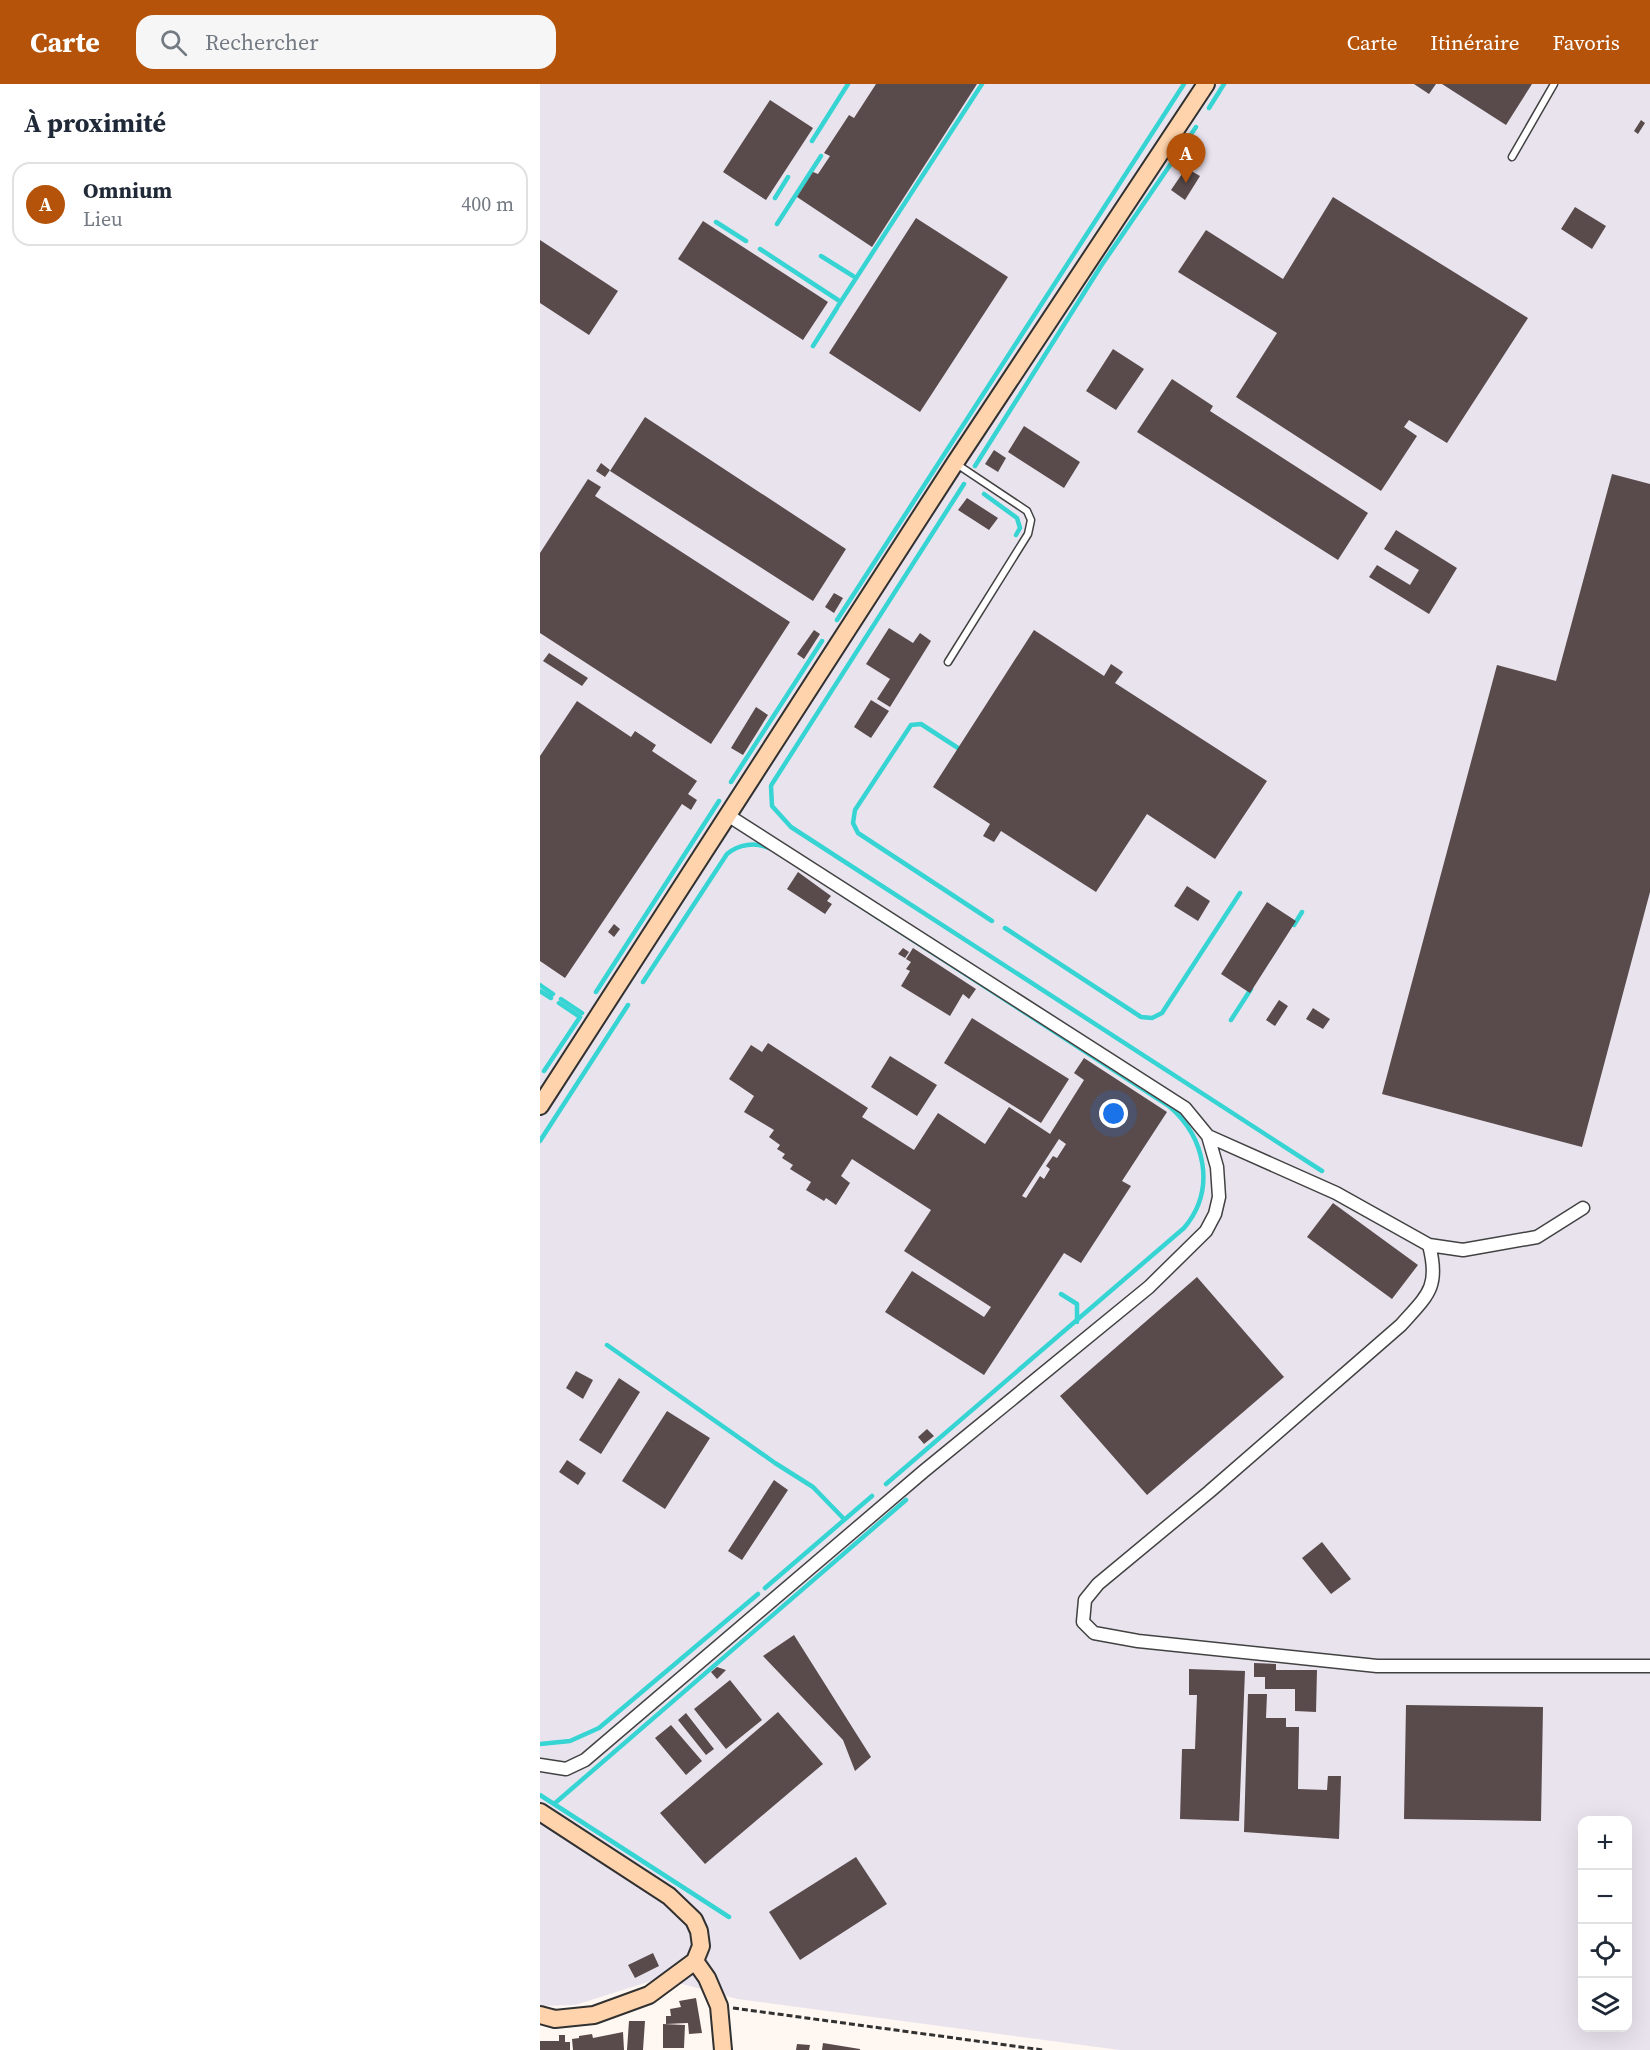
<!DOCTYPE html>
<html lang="fr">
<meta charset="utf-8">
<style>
body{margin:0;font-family:"Source Serif 4",serif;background:#f6f6f7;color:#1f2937}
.controls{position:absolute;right:18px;bottom:18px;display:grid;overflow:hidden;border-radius:12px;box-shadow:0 6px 24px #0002}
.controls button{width:54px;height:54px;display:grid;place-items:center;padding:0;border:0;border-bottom:2px solid #e0e1e3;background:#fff;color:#1f2937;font:30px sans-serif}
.you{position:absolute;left:574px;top:1030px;width:21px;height:21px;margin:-15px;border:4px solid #fff;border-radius:50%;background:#1a73e8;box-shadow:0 0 0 9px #1a73e833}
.badge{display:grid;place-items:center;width:39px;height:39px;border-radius:50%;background:#b45309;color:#fff;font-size:20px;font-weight:700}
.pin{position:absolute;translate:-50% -50px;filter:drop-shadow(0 2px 3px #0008)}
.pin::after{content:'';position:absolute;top:32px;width:21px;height:18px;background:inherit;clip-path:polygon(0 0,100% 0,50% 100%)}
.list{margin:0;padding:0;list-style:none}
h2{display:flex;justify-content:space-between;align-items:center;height:78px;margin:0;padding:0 24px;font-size:26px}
h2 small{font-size:20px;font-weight:400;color:#747a83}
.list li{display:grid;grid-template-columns:39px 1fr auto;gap:18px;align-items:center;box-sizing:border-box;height:84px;margin:0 12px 12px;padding:0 12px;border:2px solid #e0e1e3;border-radius:18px}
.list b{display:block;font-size:22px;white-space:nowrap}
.list p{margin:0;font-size:20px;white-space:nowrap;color:#747a83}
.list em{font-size:20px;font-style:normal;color:#747a83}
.icon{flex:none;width:33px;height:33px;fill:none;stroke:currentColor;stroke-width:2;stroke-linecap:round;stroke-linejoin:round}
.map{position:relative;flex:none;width:1110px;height:1966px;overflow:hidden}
header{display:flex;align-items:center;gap:36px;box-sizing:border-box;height:84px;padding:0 30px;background:#b45309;color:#fff}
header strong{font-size:28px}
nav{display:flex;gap:33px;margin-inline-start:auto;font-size:21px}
.search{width:420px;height:54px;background:#f6f6f7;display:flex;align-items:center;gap:15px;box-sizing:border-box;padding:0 21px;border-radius:18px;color:#747a83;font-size:22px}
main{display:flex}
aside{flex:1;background:#fff}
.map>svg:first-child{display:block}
</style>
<header>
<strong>Carte</strong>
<div class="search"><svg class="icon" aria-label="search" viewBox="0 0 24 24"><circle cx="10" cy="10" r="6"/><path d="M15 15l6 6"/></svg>Rechercher</div>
<nav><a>Carte</a><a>Itinéraire</a><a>Favoris</a></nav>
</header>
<main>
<aside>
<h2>À proximité<small></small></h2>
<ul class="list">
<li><span class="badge">A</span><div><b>Omnium</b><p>Lieu</p></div><em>400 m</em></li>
</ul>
</aside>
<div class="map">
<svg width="1110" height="1966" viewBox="0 0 1110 1966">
<rect width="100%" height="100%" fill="#fff7f1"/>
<!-- industrial -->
<path fill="#e9e3ee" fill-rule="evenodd" d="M0,0H1110V1966H580L197,1915L121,1894L35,1921L0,1922ZM1042,1736H1088V1944H1042Z"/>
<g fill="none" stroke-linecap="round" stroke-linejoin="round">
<!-- stream -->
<path stroke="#36d4d3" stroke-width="4.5" d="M669,24L684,0
M272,57L308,0
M235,114L248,93
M176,138L206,157
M237,140L281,72
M220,165L298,216
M281,172L313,192
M298,222L442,0
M273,262L297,224
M435,382L561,182L656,43
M444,410L477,434L480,444L476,451
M297,536L644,0
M418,664L381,640L371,641L315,726L313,739L318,749L452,837
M191,698L282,557
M232,700L424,400
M231,702L232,722L251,743L782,1087
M305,812L629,1022C665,1053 677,1105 644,1144L346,1400
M754,841L762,828
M465,844L601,933L612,934L622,929L700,809
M103,898L187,770C199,760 215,758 229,764
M0,901L13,910
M0,907L11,914
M56,908L179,717
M21,915L42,929
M691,936L711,905
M4,987L40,933L19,919
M0,1057L88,921
M521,1210L537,1220V1238
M67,1261L235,1379L273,1403L304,1435
M225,1504L332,1412
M0,1660L30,1657L59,1644L218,1510
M0,1711L189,1833
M14,1720L366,1416"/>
</g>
<!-- building -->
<path fill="#594b4b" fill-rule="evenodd" d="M336,0H437L332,163L257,113L273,88L278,90L290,72L284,69L309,31L314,34Z
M874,0H896L889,10Z
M902,0H992L966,41Z
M230,16L273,44L226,116L183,88Z
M1101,36L1105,39L1098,50L1094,47Z
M646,84L660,92L645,116L631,106Z
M793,113L988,234L907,359L869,336L864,343L877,352L841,407L696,313L737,249L638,188L666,146L743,195Z
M1035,123L1066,142L1052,165L1021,145Z
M376,134L468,193L380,328L289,269Z
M163,137L288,218L263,256L138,175Z
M0,156L78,207L49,251L0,219Z
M573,265L604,285L576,326L546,307Z
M632,295L673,322L670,327L828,429L798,476L597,348Z
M105,333L306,465L273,517L70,387Z
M484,342L540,378L524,404L468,368Z
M454,366L466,374L458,388L445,380Z
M61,379L70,386L65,393L56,387Z
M1072,390L1110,400V808L1042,1063L842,1010L957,581L1016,597Z
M48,395L61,403L55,412L250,538L171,660L0,549V469Z
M427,414L458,434L449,446L418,426Z
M856,446L917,484L889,530L829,493L837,481L870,501L879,486L844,465Z
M294,509L303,514L294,529L285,523Z
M349,544L373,559L380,549L391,557L350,623L337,615L350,595L326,580Z
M274,546L280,550L264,575L257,570Z
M494,546L564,592L571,580L583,588L575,599L727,697L675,775L607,730L556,808L461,747L454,758L443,752L450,740L393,703Z
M9,569L48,594L42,602L3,577Z
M331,616L349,627L331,654L314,643Z
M37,617L91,653L95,647L116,661L112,667L157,697L148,710L157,716L151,726L142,720L25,894L0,877V672Z
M216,623L228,631L203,671L191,664Z
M258,788L291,812L287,817L292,820L285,830L247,805Z
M647,802L670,817L658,837L634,822Z
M727,818L756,837L710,909L681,890Z
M74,840L80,845L74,853L68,848Z
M363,864L369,868L365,874L358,870Z
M373,864L436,905L429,915L423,910L410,932L361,902L370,887L366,885L371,878L366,875Z
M739,916L748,922L735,942L726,936Z
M773,924L790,935L783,945L766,935Z
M432,934L529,995L501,1039L404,979Z
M228,959L328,1024L322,1033L374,1066L398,1029L445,1060L469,1023L510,1050L544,996L534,989L544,974L627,1028L582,1097L591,1102L541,1179L524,1169L444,1291L345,1228L372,1187L444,1233L451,1223L364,1167L391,1126L312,1075L301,1092L310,1099L296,1121L286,1114L284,1117L266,1106L271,1098L250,1085L253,1081L242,1074L245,1070L237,1065L240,1061L229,1053L234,1046L204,1028L214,1012L189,995L211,961L222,968ZM519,1055L526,1060L517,1074L513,1072L506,1082L510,1085L504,1095L500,1092L486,1114L482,1112Z
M350,972L397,1001L377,1032L331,1003Z
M793,1119L878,1181L852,1215L767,1153Z
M657,1193L744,1293L607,1411L520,1312Z
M36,1287L53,1296L43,1315L26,1304Z
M79,1294L100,1308L61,1370L39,1356Z
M127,1327L170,1354L125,1425L82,1397Z
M387,1345L394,1352L384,1360L378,1353Z
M27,1376L46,1389L38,1401L19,1388Z
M234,1396L248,1406L202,1476L188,1467Z
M782,1458L811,1495L791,1510L762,1474Z
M254,1551L331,1673L315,1687L303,1656L223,1572Z
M714,1579L736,1580V1586H777L776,1628L755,1627V1605H725V1593H714Z
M177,1583L186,1586L177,1595L171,1588Z
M649,1585L705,1587L699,1737L640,1735L642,1665H655L657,1611H649Z
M190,1596L222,1636L186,1665L154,1625Z
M708,1610H727L726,1634H746V1643H759L758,1705L787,1706L788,1692H801L799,1755L704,1748Z
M866,1621L1003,1623L1001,1737L864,1735Z
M238,1628L283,1680L165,1780L120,1729Z
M146,1629L174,1665L166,1671L138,1636Z
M131,1641L162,1677L146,1691L115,1654Z
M316,1773L347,1820L260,1876L229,1828Z
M113,1869L119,1882L95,1894L88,1881Z
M156,1914L162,1949L149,1950L148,1939L126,1940V1932H131L130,1925L141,1923L139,1917Z
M89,1937H105L103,1966H87Z
M123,1940L145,1941L144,1964H123Z
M83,1948L84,1966H33L32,1955L39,1954V1952L52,1950L53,1954Z
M19,1951H25V1958H30V1966H0V1957H19Z
M283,1959L320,1965V1966H282Z
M257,1960L270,1961L269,1966H256Z"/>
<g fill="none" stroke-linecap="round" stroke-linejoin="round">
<!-- lane casing -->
<g stroke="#424242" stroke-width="9">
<path id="lane" d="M972,73L1014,0
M408,578L488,450L491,436L487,427L415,379"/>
</g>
<!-- street casing -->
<g stroke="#424242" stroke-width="15">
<path id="street" d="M668,1052L796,1109L889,1161L923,1166L997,1153L1043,1124
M889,1161C900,1203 888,1211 861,1241L669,1408L558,1500L545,1516L543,1538L554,1549L598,1557L837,1582H1110
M0,1681L26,1685L45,1676L384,1387L609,1203L666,1147L675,1130L679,1113L677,1083L668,1052L645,1024L189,732"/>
</g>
<!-- secondary casing -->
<g stroke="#313131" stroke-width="20">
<path id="secondary" d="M0,1022L415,379L666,0
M0,1728L129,1812L154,1836L159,1847L161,1862L155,1877L109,1911L54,1931L15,1935L0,1931
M155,1877L167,1894L179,1922L183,1966"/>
</g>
<!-- path -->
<path stroke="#313131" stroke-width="3" stroke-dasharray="6 3" stroke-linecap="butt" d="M193,1924L503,1966"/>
<!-- lane -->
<use href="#lane" stroke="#fff" stroke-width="6"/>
<!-- street -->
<use href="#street" stroke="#fff" stroke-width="12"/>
<!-- secondary -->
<use href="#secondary" stroke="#ffd4ac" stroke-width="16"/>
</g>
</svg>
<div class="controls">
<button>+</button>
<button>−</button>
<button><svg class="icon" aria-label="locate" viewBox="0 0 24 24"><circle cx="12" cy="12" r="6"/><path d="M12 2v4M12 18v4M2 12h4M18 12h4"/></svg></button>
<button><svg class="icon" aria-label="layers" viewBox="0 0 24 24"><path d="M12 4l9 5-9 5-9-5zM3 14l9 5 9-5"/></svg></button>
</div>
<div class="you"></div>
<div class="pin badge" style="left:646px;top:99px">A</div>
</div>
</main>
